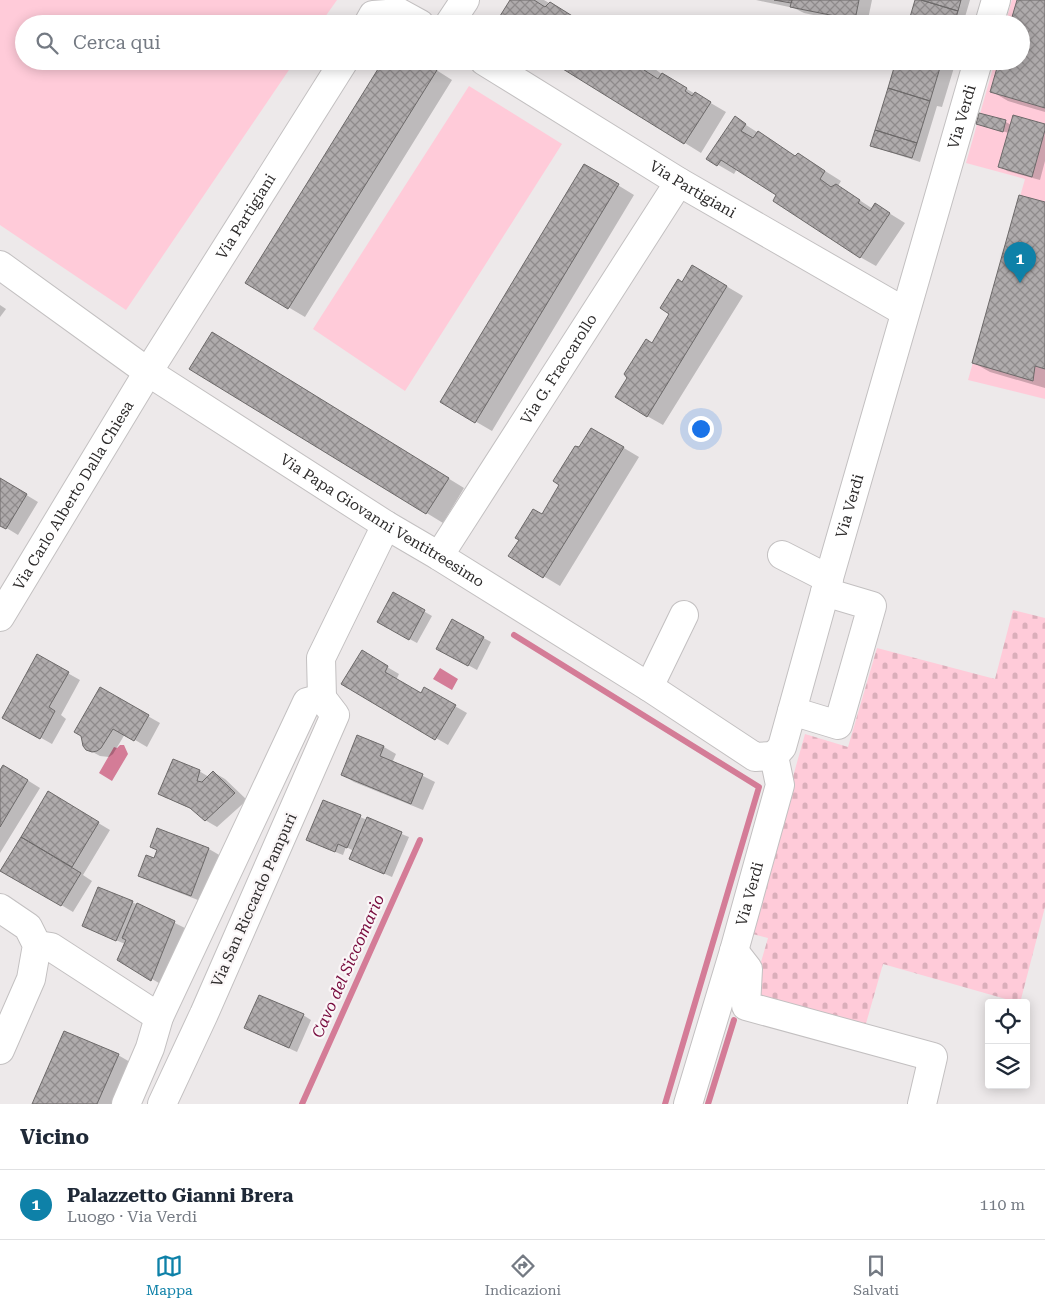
<!DOCTYPE html>
<html lang="it">
<meta charset="utf-8">
<style>
body{margin:0;font-family:"Roboto Serif",serif;background:#f2f2f3;color:#1f2937}
.controls{position:absolute;right:15px;bottom:15px;display:grid;overflow:hidden;border-radius:5px;box-shadow:0 2px 12px #0003}
.controls button{width:45px;height:45px;display:grid;place-items:center;padding:0;border:0;border-bottom:1px solid #e0e1e3;background:#fff;color:#1f2937;font:25px sans-serif}
.you{position:absolute;left:700px;top:428px;width:18px;height:18px;margin:-12px;border:4px solid #fff;border-radius:50%;background:#1a73e8;box-shadow:0 0 0 8px #1a73e833}
.badge{display:grid;place-items:center;width:32px;height:32px;border-radius:50%;background:#0e81a8;color:#fff;font-size:16px;font-weight:700}
.pin{position:absolute;translate:-50% -41px;filter:drop-shadow(0 1px 2px #0008)}
.pin::after{content:'';position:absolute;top:26px;width:18px;height:15px;background:inherit;clip-path:polygon(0 0,100% 0,50% 100%)}
.list{margin:0;padding:0;list-style:none}
h2{display:flex;justify-content:space-between;align-items:center;height:65px;margin:0;padding:0 20px;font-size:21px}
h2 small{font-size:16px;font-weight:400;color:#747a83}
.list li{display:grid;grid-template-columns:32px 1fr auto;gap:15px;align-items:center;box-sizing:border-box;height:70px;padding:0 20px;border-top:1px solid #e0e1e3}
.list b{display:block;font-size:19px;white-space:nowrap}
.list p{margin:0;font-size:16px;white-space:nowrap;color:#747a83}
.list em{font-size:16px;font-style:normal;color:#747a83}
.icon{flex:none;width:28px;height:28px;fill:none;stroke:currentColor;stroke-width:2;stroke-linecap:round;stroke-linejoin:round}
.map{position:relative;flex:none;width:1045px;height:1104px;overflow:hidden}
.search{position:absolute;background:#fff;box-shadow:0 2px 12px #0003;left:15px;right:15px;top:15px;height:55px;display:flex;align-items:center;gap:12px;box-sizing:border-box;padding:0 18px;border-radius:28px;color:#747a83;font-size:19px}
.sheet{height:135px;background:#fff}
nav{display:flex;justify-content:space-around;align-items:center;box-sizing:border-box;height:70px;border-top:1px solid #e0e1e3;background:#fff;font-size:14px;color:#747a83}
nav a{display:grid;justify-items:center;gap:2px}
nav .on{color:#0e81a8}
.map>svg:first-child{display:block}
</style>
<div class="map">
<svg width="1045" height="1104" viewBox="0 0 1045 1104">
<defs>
<pattern id="cemetery-stones" width="16" height="16" patternUnits="userSpaceOnUse" patternTransform="scale(1.25)"><rect width="16" height="16" fill="#ffcbd9"/><path d="M2 7V4a2 2 0 0 1 4 0v3zM10 15v-3a2 2 0 0 1 4 0v3z" fill="#dbaeba"/></pattern>
<pattern id="building-cross-hatch" width="8" height="8" patternUnits="userSpaceOnUse" patternTransform="scale(1.25)"><rect width="8" height="8" fill="#afabac"/><path d="M0 0l8 8M0 8l8-8" fill="none" stroke="#8f8b8c"/></pattern>
</defs>
<rect width="100%" height="100%" fill="#ede9ea"/>
<!-- green -->
<path fill="#ffcbd9" d="M0,0H337L320,24H24V61H295L126,310L0,225Z
M1012,0H1045V399L968,380L1025,179L966,163L995,61H1021V24H1005Z
M469,86L562,144L405,391L313,329Z"/>
<!-- cemetery -->
<path fill="url(#cemetery-stones)" d="M1013,610L1045,618V907L1020,1003L883,964L865,1027L751,996L768,938L749,933L805,734L848,747L877,648L995,679Z"/>
<!-- water -->
<path fill="#d47c97" d="M440,668L458,679L452,690L433,679Z
M120,745H124L128,754L112,781L99,773L114,747L117,748Z"/>
<!-- shadow -->
<path fill="#0003" d="M511,0H544L584,24H496Z
M756,0H872L867,24H855L804,13L794,8Z
M917,0H970L965,17L969,19L968,24H909Z
M1018,0H1045V112L1008,101L991,91L1021,61V24Z
M422,61L452,80L305,317L247,283Z
M553,61H644L663,75L726,112L701,153Z
M898,61H956L942,107L937,106L920,162L880,149L872,145Z
M980,114L1006,122L1011,125H1045V161L1040,180L1007,171L1000,166L1009,133L978,124Z
M735,118L796,157L814,164L841,181L838,186L873,209L876,205L905,223L876,266L860,257L778,195L737,169L734,174L708,159Z
M585,165L634,195L492,431L442,402Z
M1045,203V388L990,372L974,363Z
M709,276L743,296L663,425L647,416L652,344L671,313L683,283Z
M0,305L6,309L0,317Z
M228,343L464,488L443,523L191,369Z
M592,429L639,457L560,586L510,556L542,516Z
M0,479L38,502L18,535L0,524Z
M394,594L432,616L417,643L378,622Z
M452,621L491,642L477,670L437,648Z
M362,652L399,674L396,680L421,695L425,689L467,713L448,745L343,684Z
M37,656L80,680L61,715L66,719L52,744L4,717Z
M100,689L160,723L147,747L125,734L113,754L109,757L100,756L87,749Z
M358,736L384,747L396,754L392,763L423,776L435,782L423,810L354,782L342,775Z
M199,771L209,777L213,772L225,779L247,800L217,827L205,820L195,811L159,794Z
M0,773H16L40,788L0,853Z
M48,793L110,830L83,875L92,881L73,912L2,870Z
M360,817L409,837L392,877L350,859L354,851L346,847L343,855L315,844Z
M158,830L209,849L221,856L203,902L152,882L140,875L154,859L158,850Z
M132,902L187,929L164,986L118,959L125,944L83,926Z
M303,1015L311,1020L297,1052L253,1032Z
M118,1055L130,1062L112,1104H34Z"/>
<g fill="none" stroke-linecap="round" stroke-linejoin="round">
<!-- stream -->
<path stroke="#d47c97" stroke-width="6" d="M514,635L759,787L665,1104
M302,1104L420,840
M708,1104L734,1020"/>
</g>
<!-- building -->
<path fill="url(#building-cross-hatch)" stroke="#6c6969" d="M510,0H534L545,7L550,2L574,17L571,22L575,24H495Z
M774,0H792L791,3Z
M792,0H859L855,20L790,7Z
M915,0H921L958,11L954,24H908Z
M921,0H961L958,11Z
M1017,0H1045V108L990,92L999,61H1021V24H1010Z
M383,61H423L437,70L288,309L245,283Z
M550,61H644L648,63L644,70L658,79L662,73L687,88L685,91L692,96L695,92L711,102L684,144Z
M896,61H942L930,101L888,88Z
M888,88L930,101L917,143L875,130Z
M979,113L1006,120L1003,132L976,124Z
M1013,115L1045,124V130L1032,177L998,167Z
M735,116L746,124L741,131L753,138L758,131L795,156L798,153L825,171L820,179L831,187L836,184L860,200L858,203L870,211L875,203L890,213L860,258L773,201L776,195L721,160L717,166L706,159Z
M875,130L917,143L912,158L870,146Z
M584,164L619,184L475,423L440,402Z
M1019,195L1045,202V369L1035,366L1033,381L972,363Z
M692,265L727,286L647,417L615,397L627,378L624,374L646,339L652,343L669,314L660,308L678,279L682,282Z
M212,332L449,478L426,514L189,369Z
M591,428L624,447L543,578L508,556L519,540L515,538L533,509L542,514L559,485L553,481L575,446L579,447Z
M0,478L27,494L6,529L0,526Z
M393,592L425,610L409,640L377,622Z
M452,619L484,637L468,666L436,649Z
M362,650L388,666L385,672L421,693L424,687L456,705L435,740L341,684Z
M37,654L69,672L49,707L55,711L40,739L2,718Z
M100,687L149,715L134,741L113,729L101,748L97,751L92,752L86,750L83,746L81,736L74,732Z
M357,735L384,746L380,756L423,774L411,804L341,775Z
M173,759L200,770L197,781L202,782L213,771L235,793L205,821L190,808L158,794Z
M3,765L28,780L0,827V770Z
M48,791L99,822L72,867L21,837Z
M323,800L361,815L347,848L338,844L335,852L306,840Z
M367,817L402,832L384,874L349,859Z
M157,828L209,848L191,896L138,876L146,855L154,858L157,850L150,847Z
M21,837L81,873L61,906L0,871Z
M98,887L133,901L116,941L82,926Z
M137,903L175,921L151,981L117,960L126,940L122,938Z
M259,995L304,1014L289,1048L244,1028Z
M64,1031L119,1054L97,1104H32Z"/>
<g fill="none" stroke-linecap="round" stroke-linejoin="round">
<!-- minor casing -->
<g stroke="#c3c0c1" stroke-width="30">
<g id="minor">
<path d="M368,24L373,15L400,13L420,24"/>
<path d="M449,24L465,0"/>
<path d="M989,24L996,0"/>
<path id="s1" d="M484,61L679,182L905,312"/>
<path id="s2" d="M0,265L148,372L386,525L439,556L649,687L755,757L774,756"/>
<path d="M782,555L829,579"/>
<path id="s3" d="M439,556L679,182"/>
<path id="s4" d="M0,617L148,372L344,61"/>
<path d="M649,687L684,615"/>
<path d="M322,698L321,658L386,525"/>
<path d="M792,711L838,725L872,606L825,592"/>
<path d="M0,908L28,927L37,945L31,979L0,1050"/>
<path d="M37,945L51,947L159,1017"/>
<path d="M734,951L748,969L746,1006L933,1057L922,1104"/>
<path d="M126,1104L150,1048L159,1017L307,702L322,698L335,715L204,1014L162,1104"/>
<path id="s5" d="M688,1104L734,951L780,785L774,756L782,747L825,592L978,61"/>
</g>
</g>
<!-- minor -->
<use href="#minor" stroke="#fff" stroke-width="28"/>
</g>
<g text-anchor="middle" dominant-baseline="central" stroke-width="4.5" stroke-linejoin="round" paint-order="stroke">
<!-- street labels -->
<g font-size="15" fill="#2d2b2b" stroke="#faf6f7">
<text stroke="none"><textPath href="#s5" startOffset="1029">Via Verdi</textPath></text>
<text stroke="none"><textPath href="#s1" startOffset="245">Via Partigiani</textPath></text>
<text stroke="none"><textPath href="#s4" startOffset="470">Via Partigiani</textPath></text>
<text stroke="none"><textPath href="#s3" startOffset="222">Via G. Fraccarollo</textPath></text>
<text stroke="none"><textPath href="#s4" startOffset="142">Via Carlo Alberto Dalla Chiesa</textPath></text>
<text stroke="none"><textPath href="#s5" startOffset="624">Via Verdi</textPath></text>
<text stroke="none"><textPath href="#s2" startOffset="460">Via Papa Giovanni Ventitreesimo</textPath></text>
<text stroke="none"><textPath href="#s5" startOffset="219">Via Verdi</textPath></text>
<text transform="translate(254 900) rotate(-66)">Via San Riccardo Pampuri</text>
</g>
<!-- water labels -->
<g font-size="16" font-style="italic" fill="#770a3d" stroke="#faf6f7">
<text transform="translate(348 966) rotate(-66)">Cavo del Siccomario</text>
</g>
</g>
</svg>
<div class="controls">
<button><svg class="icon" aria-label="locate" viewBox="0 0 24 24"><circle cx="12" cy="12" r="6"/><path d="M12 2v4M12 18v4M2 12h4M18 12h4"/></svg></button>
<button><svg class="icon" aria-label="layers" viewBox="0 0 24 24"><path d="M12 4l9 5-9 5-9-5zM3 14l9 5 9-5"/></svg></button>
</div>
<div class="you"></div>
<div class="pin badge" style="left:1020px;top:283px">1</div>
<div class="search"><svg class="icon" aria-label="search" viewBox="0 0 24 24"><circle cx="10" cy="10" r="6"/><path d="M15 15l6 6"/></svg>Cerca qui</div>
</div>
<section class="sheet">
<h2>Vicino<small></small></h2>
<ul class="list">
<li><span class="badge">1</span><div><b>Palazzetto Gianni Brera</b><p>Luogo · Via Verdi</p></div><em>110 m</em></li>
</ul>
</section>
<nav>
<a class="on"><svg class="icon" aria-label="map" viewBox="0 0 24 24"><path d="M3 6l6-2 6 2 6-2v14l-6 2-6-2-6 2zM9 4v14M15 6v14"/></svg>Mappa</a>
<a><svg class="icon" aria-label="directions" viewBox="0 0 24 24"><path d="M12 3l9 9-9 9-9-9zM9 14v-3h6M13 9l2 2-2 2"/></svg>Indicazioni</a>
<a><svg class="icon" aria-label="saved" viewBox="0 0 24 24"><path d="M7 4h10v16l-5-4-5 4z"/></svg>Salvati</a>
</nav>
